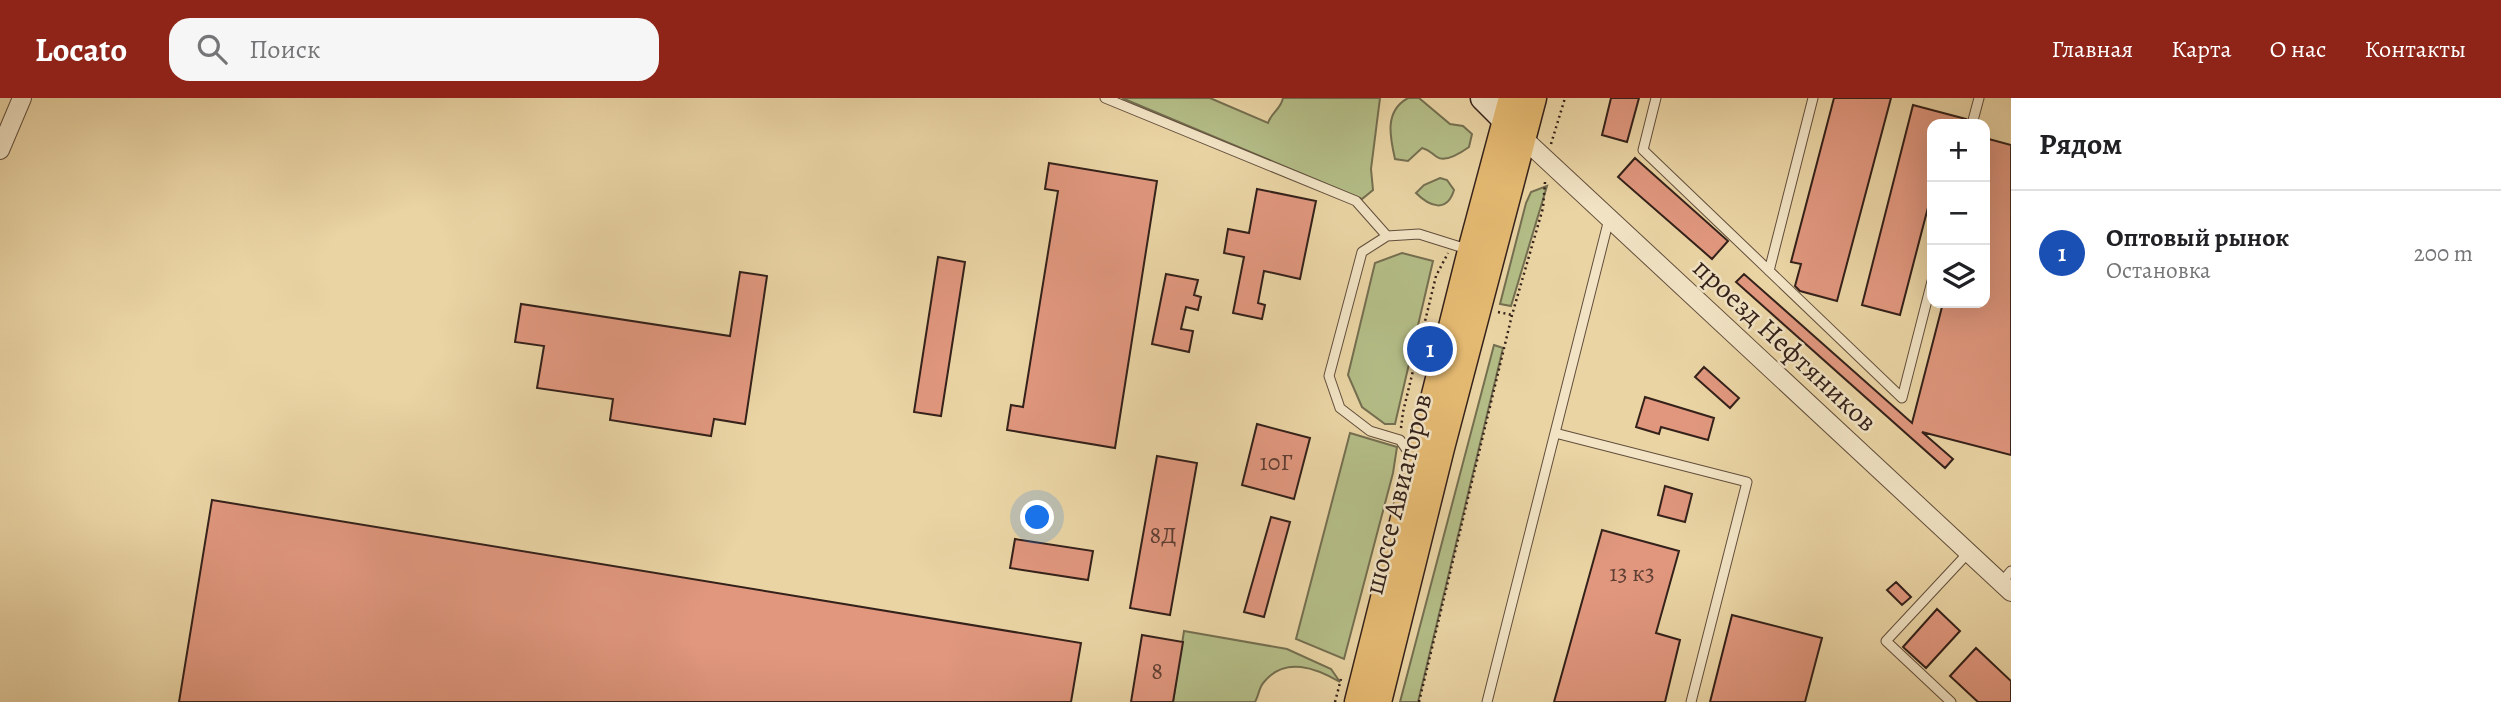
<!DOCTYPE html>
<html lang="ru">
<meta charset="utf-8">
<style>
body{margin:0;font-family:Alegreya,serif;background:#f6f6f6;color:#202124}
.controls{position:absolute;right:21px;top:21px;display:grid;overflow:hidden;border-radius:14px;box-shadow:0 7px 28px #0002}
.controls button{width:63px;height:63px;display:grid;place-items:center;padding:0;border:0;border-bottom:2px solid #e0e0e0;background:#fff;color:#202124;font:35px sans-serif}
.you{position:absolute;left:1038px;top:420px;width:24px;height:24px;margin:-18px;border:5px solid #fff;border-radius:50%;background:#1a73e8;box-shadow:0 0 0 10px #1a73e833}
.badge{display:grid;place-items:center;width:46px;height:46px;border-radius:50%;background:#8f2418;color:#fff;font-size:23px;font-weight:700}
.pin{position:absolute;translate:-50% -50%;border:4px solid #fff;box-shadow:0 2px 7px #0006}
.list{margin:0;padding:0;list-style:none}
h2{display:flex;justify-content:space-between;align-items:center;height:91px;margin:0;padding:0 28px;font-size:30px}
h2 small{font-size:23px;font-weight:400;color:#757577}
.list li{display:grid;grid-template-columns:46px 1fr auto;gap:21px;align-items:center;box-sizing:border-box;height:126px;padding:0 28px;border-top:2px solid #e0e0e0}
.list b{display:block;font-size:26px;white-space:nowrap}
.list p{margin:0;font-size:23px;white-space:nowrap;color:#757577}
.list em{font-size:23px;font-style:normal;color:#757577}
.icon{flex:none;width:38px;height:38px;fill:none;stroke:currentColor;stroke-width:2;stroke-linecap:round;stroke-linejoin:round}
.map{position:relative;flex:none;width:2011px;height:604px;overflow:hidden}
header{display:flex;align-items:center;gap:42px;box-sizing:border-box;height:98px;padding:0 35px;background:#8f2418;color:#fff}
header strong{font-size:33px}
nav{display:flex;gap:38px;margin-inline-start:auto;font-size:24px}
.search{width:490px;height:63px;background:#f6f6f6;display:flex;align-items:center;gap:18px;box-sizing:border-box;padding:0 24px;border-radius:21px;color:#757577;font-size:26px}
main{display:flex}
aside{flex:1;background:#fff}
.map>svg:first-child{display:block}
</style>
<header>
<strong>Locato</strong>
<div class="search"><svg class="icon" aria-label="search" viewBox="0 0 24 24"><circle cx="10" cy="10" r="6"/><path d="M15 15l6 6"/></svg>Поиск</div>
<nav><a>Главная</a><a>Карта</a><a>О нас</a><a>Контакты</a></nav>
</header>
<main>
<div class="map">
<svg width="2011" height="604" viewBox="0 0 2011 604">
<rect width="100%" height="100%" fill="#ead4a4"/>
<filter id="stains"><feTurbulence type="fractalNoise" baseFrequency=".00286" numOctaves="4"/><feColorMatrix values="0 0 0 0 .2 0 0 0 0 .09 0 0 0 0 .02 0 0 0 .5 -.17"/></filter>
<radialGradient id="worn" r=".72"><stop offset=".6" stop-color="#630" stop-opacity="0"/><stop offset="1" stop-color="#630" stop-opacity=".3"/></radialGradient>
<!-- green -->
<path fill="#b4bd87" stroke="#746f50" stroke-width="2" d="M1122,0H1210L1268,25C1271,15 1281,11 1283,0H1380L1371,71L1373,92L1362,101Z
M1408,0H1419L1450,26L1463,28L1472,36L1469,49C1462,54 1446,65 1437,59C1431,55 1430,52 1422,50L1408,63L1395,61C1390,39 1384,13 1408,0Z
M1440,80L1447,82L1454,92C1447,115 1430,109 1416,95L1424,87Z
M1547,88L1511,208L1500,206L1526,105L1531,94Z
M1402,155L1433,163L1395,326H1385L1362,309L1348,277L1375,165Z
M1494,247L1503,250L1418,604H1400Z
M1350,335L1397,349L1393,375L1344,561L1296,541Z
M1184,533L1287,551L1331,571L1340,584C1316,570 1285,558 1264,584C1259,589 1259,597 1255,604H1173Z"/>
<!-- building -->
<path fill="#e0977e" stroke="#34211a" stroke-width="2" d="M1611,0H1639L1627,44L1602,37Z
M1834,0H1891L1837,203L1800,193L1795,188L1801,166L1791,164Z
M1913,7L1966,21L1965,26H1932V94L1900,217L1862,207Z
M1985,40L2011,47V357L1922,334L1953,361L1945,370L1736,184L1744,176L1912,325L1943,205H1985Z
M1635,60L1728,143L1712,161L1618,79Z
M1049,65L1157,83L1115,350L1007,332L1011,307L1023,309L1058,93L1045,91Z
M1257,91L1316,103L1300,181L1264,173L1258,205L1265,207L1262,221L1233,215L1244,159L1224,155L1228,131L1249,135Z
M938,159L965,164L941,318L914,314Z
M740,174L767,178L745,326L714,321L711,338L610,322L613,301L537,290L544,248L515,244L521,206L730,238Z
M1166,176L1198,182L1194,197L1201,199L1198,212L1186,209L1181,231L1193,233L1189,254L1152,246Z
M1704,269L1739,300L1730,310L1695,279Z
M1645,299L1714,320L1708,342L1661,329L1659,336L1636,329Z
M1257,326L1310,340L1294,401L1242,387Z
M1157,358L1197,365L1170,517L1130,510Z
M1665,388L1692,396L1685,424L1658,417Z
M212,402L1081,545L1071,604H179Z
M1271,419L1290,424L1264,519L1244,514Z
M1602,432L1679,453L1656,535L1680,542L1665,604H1554Z
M1015,441L1093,453L1088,482L1010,470Z
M1896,484L1911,499L1902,507L1887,492Z
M1937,511L1960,533L1926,570L1903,549Z
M1732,517L1822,540L1805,604H1710Z
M1142,537L1183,544L1173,604H1131Z
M1976,550L2011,583V604H1978L1950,578Z"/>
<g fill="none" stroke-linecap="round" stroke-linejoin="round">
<!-- service casing -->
<g stroke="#624e3c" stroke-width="11">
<path id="service" d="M1105,0L1356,103L1387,138
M1656,0L1643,52L1902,300L1932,183
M1972,26L1979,0
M1769,173L1813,0
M1555,335L1747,384L1691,604
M1414,362L1400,342L1370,333L1340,310L1329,278L1362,154L1387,138L1419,136L1470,152
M2001,485L2011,473
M1487,604L1609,121
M1951,604L1886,543L1969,454"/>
</g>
<!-- minor casing -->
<g stroke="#624e3c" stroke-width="20">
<path id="minor" d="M1523,40L2011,494
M0,52L22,0"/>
</g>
<!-- secondary casing -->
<g stroke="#34211a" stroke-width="27">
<path id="secondary" d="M1483,0L1517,34"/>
</g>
<!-- primary casing -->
<g stroke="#34211a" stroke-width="29">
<path id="primary" d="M1358,604L1471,153L1512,0
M1378,604L1441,350L1533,0"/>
</g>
<!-- path -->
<path stroke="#34211a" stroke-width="2.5" stroke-dasharray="2 3.5" stroke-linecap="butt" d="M1551,46L1565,0
M1498,214L1512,217
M1401,330L1403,314L1436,178L1448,155
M1335,604L1341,581
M1419,604L1512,217L1543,110L1545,84"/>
<!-- service -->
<use href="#service" stroke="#f1e3c4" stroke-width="9"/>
<!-- minor -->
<use href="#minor" stroke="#f1e3c4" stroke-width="18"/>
<!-- secondary -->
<use href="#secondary" stroke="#f1e3c4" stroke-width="24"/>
<!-- primary -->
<use href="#primary" stroke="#e5ba72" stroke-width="26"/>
</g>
<g text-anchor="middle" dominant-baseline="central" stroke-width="5" stroke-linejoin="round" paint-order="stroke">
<!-- number labels -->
<g font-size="24" fill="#5f3e33">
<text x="1276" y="364">10Г</text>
<text x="1163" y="437">8Д</text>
<text x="1632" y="475">13 к3</text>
<text x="1157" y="573">8</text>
</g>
<!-- street labels -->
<g font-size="28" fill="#34211a" stroke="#f1e3c4">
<text transform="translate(1785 247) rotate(43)">проезд Нефтяников</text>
<text transform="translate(1398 396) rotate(-76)">шоссе Авиаторов</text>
</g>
</g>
<rect width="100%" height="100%" filter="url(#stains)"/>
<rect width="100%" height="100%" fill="url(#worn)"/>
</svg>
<div class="controls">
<button>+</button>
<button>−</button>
<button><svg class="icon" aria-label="layers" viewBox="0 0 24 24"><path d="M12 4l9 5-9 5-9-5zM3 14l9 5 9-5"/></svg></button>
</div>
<div class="you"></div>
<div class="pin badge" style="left:1430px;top:251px;background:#1a4fb4">1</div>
</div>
<aside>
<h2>Рядом<small></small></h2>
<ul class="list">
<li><span class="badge" style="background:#1a4fb4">1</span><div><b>Оптовый рынок</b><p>Остановка</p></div><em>200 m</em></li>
</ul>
</aside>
</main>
